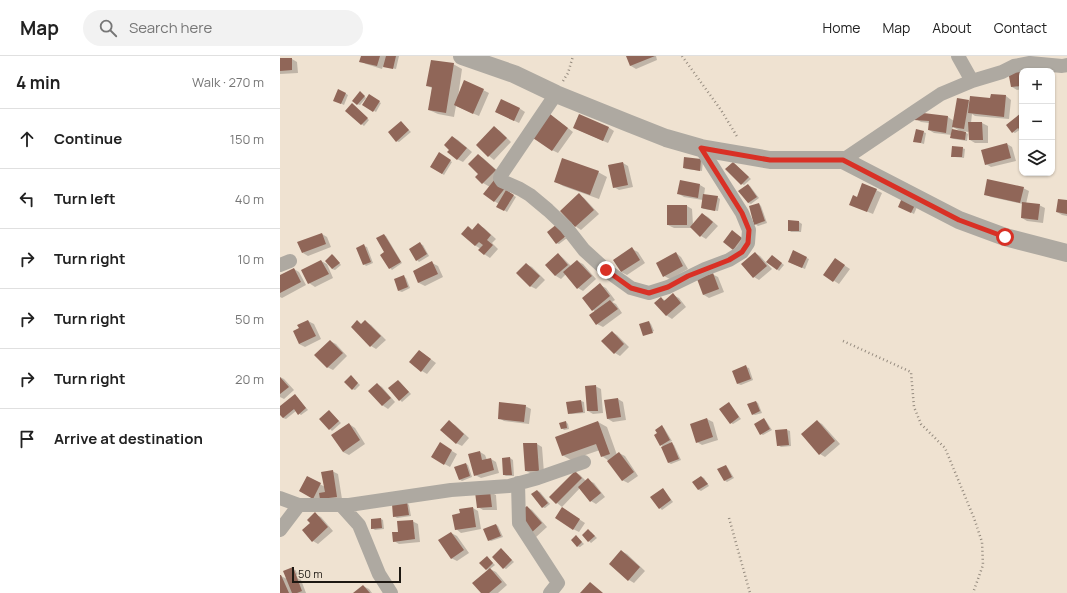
<!DOCTYPE html>
<meta charset="utf-8">
<style>
body{margin:0;font-family:Manrope,sans-serif;background:#f2f2f2;color:#222}
.controls{position:absolute;right:12px;top:12px;display:grid;overflow:hidden;border-radius:8px;box-shadow:0 1px 3px #0004}
.controls button{width:36px;height:36px;display:grid;place-items:center;padding:0;border:0;border-bottom:1px solid #e0e0e0;background:#fff;color:#222;font:20px sans-serif}
.scale{position:absolute;left:12px;bottom:10px;width:109px;box-sizing:border-box;padding-left:4px;border:2px solid #1d1812;border-top:0;font-size:11px;line-height:14px;white-space:nowrap;color:#1d1812;-webkit-text-stroke:3px #efe2d1;paint-order:stroke}
.stop{position:absolute;width:12px;height:12px;margin:-9px;border:3px solid #d93025;border-radius:50%;background:#fff}
.stop.end{background:#d93025;border-color:#fff;box-shadow:0 1px 4px #0008}
.list{margin:0;padding:0;list-style:none}
h2{display:flex;justify-content:space-between;align-items:center;height:52px;margin:0;padding:0 16px;font-size:17px}
h2 small{font-size:13px;font-weight:400;color:#767676}
.list li{display:grid;grid-template-columns:26px 1fr auto;gap:12px;align-items:center;box-sizing:border-box;height:60px;padding:0 16px;border-top:1px solid #e0e0e0}
.list b{display:block;font-size:15px;white-space:nowrap}
.list em{font-size:13px;font-style:normal;color:#767676}
.icon{flex:none;width:22px;height:22px;fill:none;stroke:currentColor;stroke-width:2;stroke-linecap:round;stroke-linejoin:round}
.map{position:relative;flex:none;width:787px;height:537px;overflow:hidden}
header{display:flex;align-items:center;gap:24px;box-sizing:border-box;height:56px;padding:0 20px;background:#fff;border-bottom:1px solid #e0e0e0}
header strong{font-size:19px}
nav{display:flex;gap:22px;margin-inline-start:auto;font-size:14px}
.search{width:280px;height:36px;background:#f2f2f2;display:flex;align-items:center;gap:10px;box-sizing:border-box;padding:0 14px;border-radius:22px;color:#767676;font-size:15px}
main{display:flex}
aside{flex:1;background:#fff}
.map>svg:first-child{display:block}
</style>
<header>
<strong>Map</strong>
<div class="search"><svg class="icon" aria-label="search" viewBox="0 0 24 24"><circle cx="10" cy="10" r="6"/><path d="M15 15l6 6"/></svg>Search here</div>
<nav><a>Home</a><a>Map</a><a>About</a><a>Contact</a></nav>
</header>
<main>
<aside>
<h2>4 min<small>Walk · 270 m</small></h2>
<ul class="list">
<li><svg class="icon" aria-label="ahead" viewBox="0 0 24 24"><path d="M12 20V5M6 11l6-6 6 6"/></svg><div><b>Continue</b></div><em>150 m</em></li>
<li><svg class="icon" aria-label="left" viewBox="0 0 24 24"><path d="M17 20v-9H6M10 6l-5 5 5 5"/></svg><div><b>Turn left</b></div><em>40 m</em></li>
<li><svg class="icon" aria-label="right" viewBox="0 0 24 24"><path d="M7 20v-9h11M14 6l5 5-5 5"/></svg><div><b>Turn right</b></div><em>10 m</em></li>
<li><svg class="icon" aria-label="right" viewBox="0 0 24 24"><path d="M7 20v-9h11M14 6l5 5-5 5"/></svg><div><b>Turn right</b></div><em>50 m</em></li>
<li><svg class="icon" aria-label="right" viewBox="0 0 24 24"><path d="M7 20v-9h11M14 6l5 5-5 5"/></svg><div><b>Turn right</b></div><em>20 m</em></li>
<li><svg class="icon" aria-label="arrive" viewBox="0 0 24 24"><path d="M6 21V4h12l-3 4 3 4H6"/></svg><div><b>Arrive at destination</b></div></li>
</ul>
</aside>
<div class="map">
<svg width="787" height="537" viewBox="0 0 787 537">
<rect width="100%" height="100%" fill="#efe2d1"/>
<!-- shadow -->
<path fill="#0003" fill-rule="evenodd" d="M82,0H119L116,13L103,10L102,13L86,8L81,5Z
M347,0H376L377,4L356,13L351,10Z
M0,3H12L17,6L18,17L0,18Z
M173,8L182,13L178,41L203,34L209,37L199,60L176,50L174,61L158,58L149,54L152,32L148,30Z
M742,15V33L737,34L732,31L729,16Z
M59,34L68,39L64,49L54,44Z
M82,38L86,42L80,49L77,48Z
M89,40L101,47L96,56L84,49Z
M726,40L731,44L729,63L695,60L692,58L691,67H702L708,70V87H695L690,84V75L688,76L683,75L688,78L687,85L674,83L671,82L672,79L654,77L649,74V67L641,66L636,63V57L668,61L674,65L689,45L691,46ZM673,71L682,76L672,74Z
M74,50L89,64L84,70L67,55Z
M239,52L245,56L239,67L216,56Z
M742,59V74L741,73L735,77L733,76Z
M276,63L293,76L278,97L272,94Z
M121,66L131,76L119,86L116,85Z
M328,71L334,75L328,87L294,72Z
M215,72L220,75L231,86L214,104L209,100L197,89Z
M637,74L646,77L644,88L637,86Z
M173,81L178,84L192,96L183,106L177,103Z
M727,88L732,91L736,105L711,111L706,108Z
M682,92L685,93L684,102L675,101L672,100Z
M160,98L172,106L164,119L151,111Z
M198,99L203,102L220,117L231,134L229,137L236,141L227,156L218,150L219,148L214,145L210,131L203,127L196,121L199,118Z
M405,102L423,105L422,115L406,113L404,112Z
M343,107L348,110L353,131L339,134L334,131Z
M455,108L471,123L464,129L462,128Z
M318,116L327,121L319,143L283,130L275,125Z
M420,129L425,132L424,139L437,141L440,143L438,155L424,153L422,152L423,144L404,141L399,138Z
M468,129L470,130L479,142L471,148L468,147Z
M743,132L749,135L746,148L759,149L765,152L763,167L747,165L742,162L743,148L711,141L705,138Z
M596,134L602,137L593,158L576,151L577,142Z
M299,139L304,142L319,158L301,174L295,170Z
M787,145V160L782,159L777,156Z
M479,148L481,150L487,167L478,170L475,168Z
M407,150L412,153L413,169L422,158L428,161L438,170L426,183L421,180L412,172H394L388,169Z
M619,150L637,151L634,158Z
M509,165L519,166L522,168L521,176H511L509,174Z
M198,169L204,172L216,183L212,187L218,193L210,202L204,198L201,193L196,190L183,178L189,171L193,174Z
M268,177L287,182L279,188L276,187Z
M454,177L464,184L456,194L454,193Z
M42,178L47,181L51,191L28,200L23,197Z
M104,179L106,180L122,207L112,214L110,212L106,197Z
M140,188L143,189L149,200L139,206L137,204Z
M84,190L87,191L93,207L86,210L84,208Z
M352,193L358,196L365,207L347,219L341,216Z
M513,196L529,203L525,213L511,207Z
M396,197L401,201L408,213L390,223L384,220Z
M475,197L480,200L492,213L479,224L474,221Z
M278,198L283,202L291,210L297,205L303,208L316,223L303,235L298,232L286,218L281,223L276,220L266,209Z
M53,199L55,201L61,209L55,214L52,213Z
M494,201L504,209L499,215L497,213Z
M41,205L47,208L53,222L35,231L29,227L23,214Z
M152,207L158,210L163,221L145,230L139,227L134,216Z
M561,207L570,213L559,228L545,219Z
M246,208L252,211L265,224L256,233L250,230Z
M14,213L19,216L26,229L2,242L0,241V220Z
M432,218L438,221L444,236L429,242L424,239L418,224Z
M124,221L126,222L130,232L122,236L119,235Z
M320,229L326,232L335,244L332,246L336,248L342,257L323,271L317,268L316,256L313,254Z
M393,239L399,242L406,251L392,263L386,259L381,242L386,245Z
M28,265L34,268L41,283L25,291L19,288L20,273Z
M77,266L83,269L86,266L91,269L106,284L96,293L91,290Z
M369,266L371,268L374,275L364,279Z
M332,276L337,279L349,291L340,300L335,297Z
M50,285L56,288L67,300L53,314L47,311Z
M140,295L156,307L147,318L142,315Z
M466,311L469,312L473,324L461,329L458,328Z
M71,320L80,329L75,334L72,333Z
M0,321L4,323L14,334L4,343L0,341Z
M118,325L120,326L131,338L122,346L120,344Z
M97,328L102,331L115,346L108,353L102,349Z
M315,330L321,333L323,357L313,358L308,355Z
M17,341L28,354L21,359L16,355L6,363L3,362L0,358V352Z
M338,343L343,346L346,364L333,366L328,363Z
M301,345L304,346L305,357L291,358L289,357L287,347Z
M476,346L478,347L482,357L475,359L472,358Z
M449,348L451,349L461,363L453,368L451,367Z
M245,350L251,353L249,368L224,365L219,362Z
M51,357L61,367L52,375L50,373Z
M427,363L433,366L438,384L422,389L417,386Z
M484,363L486,365L492,374L483,379L481,378Z
M537,365L542,368L560,388L545,401L540,398Z
M169,366L175,369L189,382L182,390L176,387Z
M286,366L288,368L289,373L284,374L282,372Z
M318,366L327,371L337,399L339,397L345,400L358,420L348,427L342,424L329,405L322,400L320,394L291,404L282,399Z
M69,368L75,372L85,388L69,399L63,396Z
M382,371L384,372L392,385L390,386L394,389L401,404L391,408L389,407L384,391L381,389L378,378Z
M507,374L510,375L511,390L501,391L498,389L496,375Z
M160,388L177,398L170,411L152,401Z
M257,388L262,391L264,417L252,418L246,415Z
M200,396L205,399L207,404L211,403L216,406L219,417L201,422L195,419Z
M230,402L233,404L234,420H226L224,419Z
M186,408L188,409L192,421L182,425L179,423Z
M446,410L448,412L454,422L447,426L444,424Z
M52,415L58,418L62,443L38,445L20,435L27,421L45,431Z
M295,416L300,419L306,425L308,424L314,427L325,441L316,448L311,445L300,432L282,451L277,447L270,441Z
M422,421L424,422L429,430L421,435L419,434L414,426Z
M383,433L385,435L393,446L382,454L380,452L372,441Z
M257,435L260,436L270,448L265,452L262,451Z
M210,436L216,439L217,454H203L198,451Z
M127,447L129,449L131,460L117,462L114,460Z
M247,451L252,454L267,471L256,481L241,467Z
M193,452L198,455L201,473L181,477L176,473L181,458Z
M288,456L305,467L299,476L293,473Z
M35,458L41,461L53,475L38,488L33,485L31,467Z
M101,463L103,464L104,473L95,474L92,472Z
M132,465L138,468L140,486L119,488L114,485L119,476Z
M216,469L218,470L223,481L211,485L209,484Z
M311,476L317,482L311,487L303,479Z
M171,477L177,480L189,497L177,505L171,502Z
M298,482L304,488L300,491L297,490Z
M223,495L234,506L226,513L224,512Z
M341,495L347,498L365,515L354,527L349,524L330,508Z
M209,503L215,509L210,513L216,516L227,529L218,537H202L209,514L206,513Z
M12,512L18,516L26,537H0V520H1L7,523Z
M83,530L89,533L92,537H75Z"/>
<!-- building -->
<path fill="#906658" d="M81,0H100L97,10L79,6Z
M106,0H116L113,13L103,11Z
M346,0H375L350,10Z
M0,2H12V14L0,15Z
M151,4L174,7L166,57L148,54L152,31L146,30Z
M728,15H742V30L731,31Z
M184,24L204,33L193,58L174,49Z
M58,33L66,37L61,48L53,45Z
M80,35L85,40L77,49L72,45Z
M89,38L100,45L93,56L82,49Z
M711,38L726,39L724,61L688,57L690,40L710,42Z
M677,42L689,44L684,73L672,71Z
M221,43L240,52L234,65L215,56Z
M72,47L88,62L81,69L65,55Z
M635,56L668,60L666,77L648,74L649,65L634,64Z
M741,57L742,59V71L739,73L738,72L732,77L726,69Z
M270,58L288,72L272,95L253,82Z
M299,58L329,71L323,85L293,72Z
M121,65L129,74L116,86L108,76Z
M688,66H702L703,84H689Z
M214,70L227,82L208,101L196,89Z
M636,73L644,75L641,87L633,86Z
M672,73L686,76L685,84L670,82Z
M172,80L187,92L177,104L167,96L169,94L164,89Z
M727,87L731,102L705,109L701,94Z
M672,90L683,91L682,101H671Z
M159,96L171,104L162,118L150,111Z
M198,98L216,114L202,128L195,121L198,118L188,108Z
M404,101L421,103L420,115L403,112Z
M282,102L319,115L310,139L274,126Z
M343,106L348,129L333,132L328,109Z
M453,106L469,121L461,129L445,113Z
M215,123L226,131L214,146L203,138Z
M707,123L744,131L740,147L704,139Z
M400,124L420,128L418,142L397,138Z
M582,127L597,133L587,156L569,149L573,139L577,141Z
M468,128L477,141L468,147L458,135Z
M226,134L234,139L224,155L216,151Z
M299,137L314,154L295,171L280,155Z
M423,138L438,140L435,155L421,152Z
M622,142L635,149L631,157L618,151Z
M778,143L787,144V158L776,156Z
M742,146L760,148L758,164L741,162Z
M479,147L485,165L474,169L469,150Z
M387,149H407V169H387Z
M422,157L433,166L420,181L410,171Z
M508,164L519,165V175H508Z
M198,167L211,179L207,184L213,189L204,199L198,194L203,189L199,186L195,190L181,178L188,170L192,174Z
M277,168L286,180L276,188L267,176Z
M452,174L462,182L453,194L443,186Z
M42,177L46,188L22,197L17,186Z
M104,178L121,206L109,213L100,199L104,196L96,182Z
M140,186L147,198L136,205L129,193Z
M84,188L91,206L83,209L76,192Z
M352,191L360,204L341,216L333,204Z
M513,194L527,201L522,212L508,206Z
M396,196L403,210L383,221L376,207Z
M475,196L487,210L473,222L461,208Z
M278,197L288,209L275,220L265,209Z
M52,198L60,207L52,213L45,205Z
M492,199L502,207L497,214L486,206Z
M555,202L565,209L553,226L543,219Z
M41,204L49,218L28,228L21,214Z
M297,204L312,220L297,233L283,216Z
M152,205L158,218L138,227L133,215Z
M246,207L260,220L250,231L236,217Z
M14,212L21,226L0,237V219Z
M433,217L439,233L423,239L417,223Z
M124,219L128,231L118,235L114,223Z
M320,227L330,240L312,255L302,242Z
M393,237L401,247L386,260L374,247L381,241L384,245Z
M330,244L338,253L316,269L309,259Z
M28,264L36,280L19,288L13,275L19,272L17,269Z
M77,264L81,268L85,264L101,280L90,291L71,271Z
M369,265L373,277L363,280L359,268Z
M332,275L344,288L334,298L321,285Z
M50,284L63,297L47,312L34,299Z
M139,294L151,303L141,316L129,306Z
M466,309L471,323L457,328L452,315Z
M71,319L78,327L72,334L64,326Z
M0,321L9,331L0,338Z
M118,324L129,336L119,345L108,332Z
M97,327L111,342L102,350L88,335Z
M316,329L318,355H307L305,330Z
M15,338L26,352L18,359L14,353L3,362L0,359V350Z
M338,342L341,361L327,363L324,344Z
M301,344L303,356L288,358L286,346Z
M476,345L480,355L472,359L467,348Z
M219,346L246,349L244,366L218,363Z
M449,346L459,361L450,368L439,353Z
M49,354L59,365L49,374L39,363Z
M427,362L433,381L416,387L410,368Z
M484,362L490,373L480,379L474,368Z
M169,364L184,378L176,388L160,374Z
M537,364L555,385L539,399L521,378Z
M286,365L287,372L281,373L279,367Z
M318,365L330,398L321,401L316,388L282,400L275,381Z
M69,367L80,384L63,396L51,379Z
M382,369L390,384L380,390L374,379L377,377L375,374Z
M507,373L509,389L497,390L495,374Z
M160,386L172,394L164,409L151,401Z
M392,386L399,403L388,407L381,391Z
M243,387H257L259,415H245Z
M200,395L202,404L211,402L214,414L194,420L188,398Z
M339,396L354,416L342,425L327,405Z
M230,401L232,419H223L222,402Z
M186,407L190,420L179,424L174,411Z
M446,409L452,421L444,425L437,413Z
M53,414L57,441L40,443L39,437L45,436L41,416Z
M295,415L302,422L276,448L269,441Z
M27,420L41,427L33,443L19,435Z
M421,420L428,428L418,434L412,426Z
M308,422L321,437L310,446L298,431Z
M383,432L391,444L379,453L370,441Z
M257,434L268,447L262,452L251,438Z
M210,435L212,451L197,452L195,436Z
M127,446L129,459L113,461L112,448Z
M247,450L262,467L250,478L238,457Z
M193,451L196,471L175,474L172,459L180,457L179,453Z
M282,451L300,463L293,474L275,462Z
M35,456L48,471L32,486L22,474L30,467L27,464Z
M101,462L102,472L91,473V463Z
M133,464L135,483L113,486L112,476H118L117,465Z
M216,468L221,480L208,485L203,473Z
M308,473L315,480L308,486L302,479Z
M171,476L184,494L171,503L158,484Z
M296,479L302,486L297,491L291,484Z
M221,492L232,504L223,513L212,501Z
M341,494L360,511L348,525L329,508Z
M207,500L213,507L206,514L199,507Z
M13,511L22,535L17,537H12L3,515Z
M210,512L222,526L209,537H201L192,527Z
M0,519H1L9,537H0Z
M310,526L323,537H300Z
M83,529L90,537H73Z"/>
<g fill="none" stroke-linecap="round" stroke-linejoin="round">
<!-- path -->
<path stroke="#958b7f" stroke-width="2.5" stroke-dasharray="1 3" stroke-linecap="butt" d="M402,0L441,54L458,82
M283,25L288,17L293,0
M563,285L631,316L634,351L641,368L665,392L694,462L702,486L703,509L693,537
M449,462L470,537"/>
<!-- minor -->
<path stroke="#aea9a1" stroke-width="14" d="M678,0L692,25
M276,38L221,119L220,122L222,125L240,133L250,139L268,154L286,171L304,194L326,214L351,232L369,237L388,231L425,213L449,204L462,196L468,187L469,174L462,157L421,92
M563,104L637,54L661,38L692,25L722,16L734,10L750,7L782,10L787,9
M0,209L10,205
M238,427L239,467L278,527L270,537
M0,442L19,449H69L171,434L229,430L258,422L304,406
M61,449L79,469L99,518L111,537
M0,474L19,449"/>
<!-- tertiary -->
<path stroke="#aea9a1" stroke-width="18" d="M182,0L234,18L276,38L348,67L386,82L421,92L490,104H563L679,164L725,181L787,197"/>
</g>
<g fill="none" stroke-linecap="round" stroke-linejoin="round">
<!-- route -->
<path stroke="#d93025" stroke-width="5" d="M326,214L351,232L369,237L388,231L408,220L449,204L462,196L468,187L469,174L462,157L421,92L490,104H563L679,164L725,181"/>
</g>
</svg>
<div class="controls">
<button>+</button>
<button>−</button>
<button><svg class="icon" aria-label="layers" viewBox="0 0 24 24"><path d="M12 4l9 5-9 5-9-5zM3 14l9 5 9-5"/></svg></button>
</div>
<div class="scale">50 m</div>
<div class="stop" style="left:725px;top:181px"></div>
<div class="stop end" style="left:326px;top:214px"></div>
</div>
</main>
